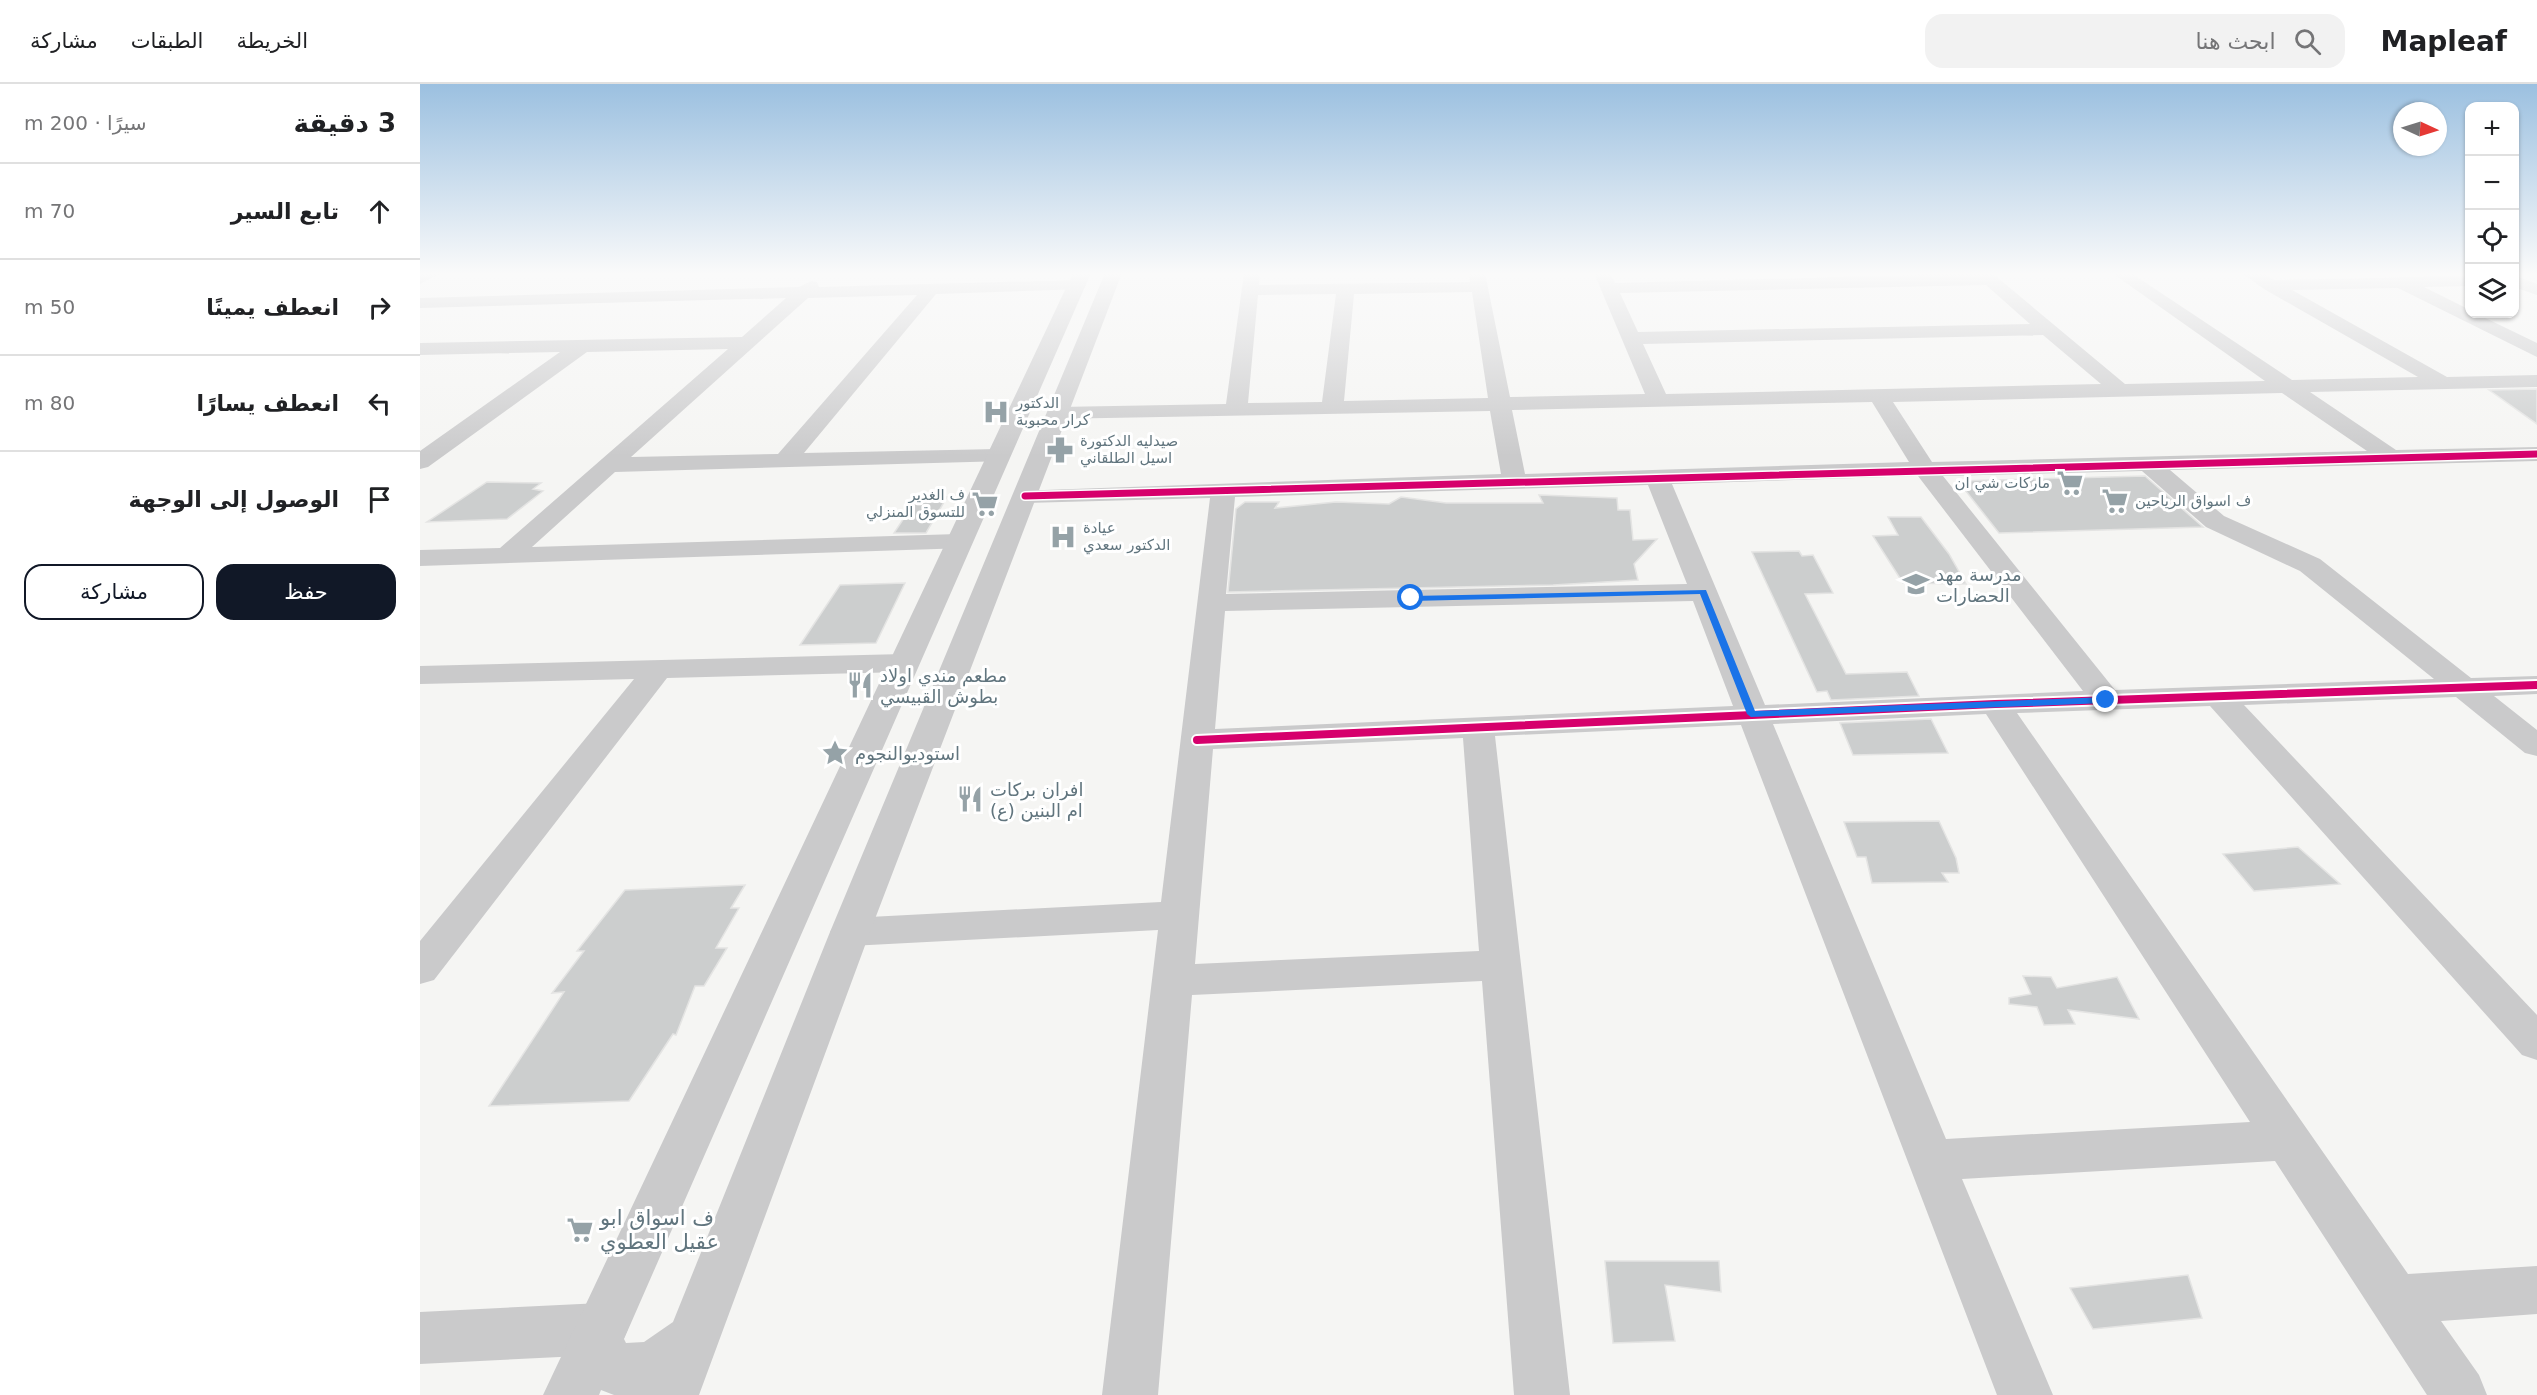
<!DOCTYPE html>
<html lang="ar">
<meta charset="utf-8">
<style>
body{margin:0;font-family:"DejaVu Sans","Noto Naskh Arabic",sans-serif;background:#f2f2f2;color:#202124;direction:rtl}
.controls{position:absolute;right:18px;top:18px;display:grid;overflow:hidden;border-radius:12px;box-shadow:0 2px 4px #0004}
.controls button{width:54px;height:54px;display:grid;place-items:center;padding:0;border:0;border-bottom:2px solid #e0e0e0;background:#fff;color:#202124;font:30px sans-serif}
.compass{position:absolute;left:1973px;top:18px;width:54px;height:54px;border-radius:50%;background:#fff;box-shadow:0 2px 4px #0004;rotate:94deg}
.stop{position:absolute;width:18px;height:18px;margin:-14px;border:4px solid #1a73e8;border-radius:50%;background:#fff}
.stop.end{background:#1a73e8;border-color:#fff;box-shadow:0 2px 6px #0008}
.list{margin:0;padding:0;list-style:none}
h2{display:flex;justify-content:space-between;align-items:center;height:78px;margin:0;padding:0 24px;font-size:26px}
h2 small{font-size:20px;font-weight:400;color:#757577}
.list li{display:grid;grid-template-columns:39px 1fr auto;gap:18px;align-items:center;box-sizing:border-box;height:96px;padding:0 24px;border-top:2px solid #e0e0e0}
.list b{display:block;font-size:22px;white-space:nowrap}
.list em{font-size:20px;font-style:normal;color:#757577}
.actions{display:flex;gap:12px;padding:18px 24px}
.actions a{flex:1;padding:14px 0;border:2px solid #111827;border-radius:18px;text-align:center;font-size:21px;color:#111827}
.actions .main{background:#111827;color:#fff}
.icon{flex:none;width:33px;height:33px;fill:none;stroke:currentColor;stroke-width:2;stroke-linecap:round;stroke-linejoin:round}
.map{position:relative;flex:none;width:2117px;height:1311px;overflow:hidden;direction:ltr}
header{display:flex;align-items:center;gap:36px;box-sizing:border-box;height:84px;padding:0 30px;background:#fff;border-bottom:2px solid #e0e0e0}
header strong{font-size:28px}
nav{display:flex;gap:33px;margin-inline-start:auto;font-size:21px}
.search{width:420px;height:54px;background:#f2f2f2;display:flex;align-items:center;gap:15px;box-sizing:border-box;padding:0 21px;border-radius:18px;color:#757577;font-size:22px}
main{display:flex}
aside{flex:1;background:#fff}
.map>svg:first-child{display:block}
</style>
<header>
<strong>Mapleaf</strong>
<div class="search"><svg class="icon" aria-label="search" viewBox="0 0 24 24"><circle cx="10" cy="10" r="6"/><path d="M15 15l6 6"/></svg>ابحث هنا</div>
<nav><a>الخريطة</a><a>الطبقات</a><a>مشاركة</a></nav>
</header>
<main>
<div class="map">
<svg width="2117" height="1311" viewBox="0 0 2117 1311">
<rect width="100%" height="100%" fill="#f5f5f3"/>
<!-- building -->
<path fill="#cccece" stroke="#e4e4e3" stroke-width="1.5" d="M2117,305V340L2069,306Z
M1725,392L1783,443L1579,449L1538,397Z
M67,398L121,399L113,405L123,407L87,435L7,438Z
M1119,411L1197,414L1198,426H1210L1213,456L1237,455L1214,480L1218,496L1133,501L808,508L816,425L825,418H859L855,424L916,418L969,420L981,413L1026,419H1123Z
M498,413H527L506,449H474Z
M1468,433H1501L1529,470L1546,500L1483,499L1453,452L1478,451Z
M1379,467L1382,472L1393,471L1413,509L1385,510L1426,590L1487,588L1499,612L1411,616L1407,607L1397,608L1332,468Z
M485,499L456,559L380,561L420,501Z
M1511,635L1528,669L1433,671L1420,639Z
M1519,737L1536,774L1539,789H1522L1528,798L1452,799L1446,773H1437L1424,738Z
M1878,763L1920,800L1834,807L1803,770Z
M325,801L311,824H319L296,864H307L284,902H275L256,951L253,950L209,1017L69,1022L144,908L132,909L164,867H157L205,806Z
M1603,892L1631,893L1637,904L1697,893L1719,935L1648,926L1655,940L1624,941L1617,923L1589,920V914L1611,910Z
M1185,1177H1299L1301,1208L1245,1201L1255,1257L1193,1259Z
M1768,1191L1782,1234L1673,1245L1650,1204Z"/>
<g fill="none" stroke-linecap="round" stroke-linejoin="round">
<!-- minor -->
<path fill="#cacacb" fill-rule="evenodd" d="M0,189H21L0,200Z
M824,189H840L839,201L1050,198L1049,189H1065L1090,313L1225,310L1174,189H1190L1195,199L1572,189L1705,300L1845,297L1692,189H1711L1872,296L1998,293L1844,205L1822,189H1842L1854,196L2050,192V202L2004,203L2050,226V230H2057L2117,259V273L1978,204L1872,206L2027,293L2117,291V303L1890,308L1976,366L2117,363V377L1750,386L1804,432L1900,475L2051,594L2117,592V610L2074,612L2117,646V672L2105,669L2036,613L1824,621L2117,931V976L2102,971L1790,622L1597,629L1988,1190L2117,1182V1230L2021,1237L2059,1291L2067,1311H2007L1855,1077L1542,1095L1633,1311H1577L1321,641L1075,652L1150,1311H1094L1062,897L772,911L738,1311H682L738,846L430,862L416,858L410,848L416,838L430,834L741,818L790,414L605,419L596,417L593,412L596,407L1081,390L1070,327L630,335L627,330L630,325L638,323L806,320ZM1566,201L1610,240L1218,248L1200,209ZM1052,208L1068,314L924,317L934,210ZM916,210L902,318L828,319L838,211ZM1623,251L1681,300L1246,310L1223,260ZM1862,309L1947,367L1512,378L1473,318ZM1452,318L1489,378L1105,390L1092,326ZM1722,387L1786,443L1880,487L2014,595L1695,606L1523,392ZM1498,392L1663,607L1345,621L1252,400ZM1228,401L1267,500L806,510L815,413ZM1273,517L1313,622L795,645L805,527ZM1566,630L1830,1038L1526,1055L1353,640ZM1043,654L1059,867L775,880L793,665Z
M2094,191L2117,200V211L2094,203Z
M657,196L666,201L663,205L516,210L384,369L578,365L586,367L590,372L586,377L195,388L112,463L538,450L547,452L551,458L547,464L0,482V466L80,464L308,265L167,268L8,383L0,385V367L140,268L0,271V259L322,253L366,214L0,224V214L379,203L391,197L397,198L399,203ZM497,211L358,370L211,373L388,214Z
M484,570L495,573L499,579L495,585L484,588L247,594L14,896L0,900V857L214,595L0,600V582Z
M181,1219L200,1227L208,1245L200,1263L181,1271L0,1280V1228Z"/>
<!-- tertiary -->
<path fill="#cacacb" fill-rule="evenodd" d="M653,189H671L204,1255L206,1259L224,1258L253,1238L410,848L685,189H702L450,848L279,1311H194L181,1306L179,1311H123Z"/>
<!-- cycleway-far1 casing -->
<g stroke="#fff" stroke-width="10">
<path id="cycleway-far1" d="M605,412L2117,370"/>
</g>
<!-- cycleway casing -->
<g stroke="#fff" stroke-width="12">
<path id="cycleway" d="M777,656L1575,620L2117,601"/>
</g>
<!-- cycleway-far1 -->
<use href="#cycleway-far1" stroke="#d6006c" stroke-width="7"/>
<!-- cycleway -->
<use href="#cycleway" stroke="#d6006c" stroke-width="8"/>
</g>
<!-- sky -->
<linearGradient id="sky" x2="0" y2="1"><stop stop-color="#9bc0e0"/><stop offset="0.51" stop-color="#fafafa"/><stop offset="1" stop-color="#fafafa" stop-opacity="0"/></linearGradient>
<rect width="2117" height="372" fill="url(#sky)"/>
<!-- route -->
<path fill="#1a73e8" d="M1286,506L1335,627L1686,613L1691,616L1686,619L1331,633L1327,630L1280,510L991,517L987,514L991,512Z"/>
<!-- icons -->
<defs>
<g id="hospital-bare" transform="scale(2.07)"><path d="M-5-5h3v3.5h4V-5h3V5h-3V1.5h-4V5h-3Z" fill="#95a2a7" stroke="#fff" stroke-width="2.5" paint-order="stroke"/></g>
<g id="pharmacy-bare" transform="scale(2.07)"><path d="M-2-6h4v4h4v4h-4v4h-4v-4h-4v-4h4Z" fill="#95a2a7" stroke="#fff" stroke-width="2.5" paint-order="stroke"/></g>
<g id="supermarket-bare" transform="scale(2.07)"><path d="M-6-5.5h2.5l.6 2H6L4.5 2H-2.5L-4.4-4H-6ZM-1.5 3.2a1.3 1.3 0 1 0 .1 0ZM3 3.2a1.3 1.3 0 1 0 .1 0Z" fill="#95a2a7" stroke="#fff" stroke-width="2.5" paint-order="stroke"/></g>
<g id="school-bare" transform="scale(2.07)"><path d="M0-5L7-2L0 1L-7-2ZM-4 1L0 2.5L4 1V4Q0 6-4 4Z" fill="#95a2a7" stroke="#fff" stroke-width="2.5" paint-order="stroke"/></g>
<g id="restaurant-bare" transform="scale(2.07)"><path d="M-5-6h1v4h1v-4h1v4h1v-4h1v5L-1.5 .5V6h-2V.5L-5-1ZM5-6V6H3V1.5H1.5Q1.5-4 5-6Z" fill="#95a2a7" stroke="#fff" stroke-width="2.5" paint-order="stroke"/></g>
<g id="sight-bare" transform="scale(2.07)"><path d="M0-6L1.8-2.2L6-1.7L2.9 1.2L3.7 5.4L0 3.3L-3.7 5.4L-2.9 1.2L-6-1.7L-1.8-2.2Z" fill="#95a2a7" stroke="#fff" stroke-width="2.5" paint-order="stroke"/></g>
</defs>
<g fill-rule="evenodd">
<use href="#hospital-bare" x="576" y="328"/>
<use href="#pharmacy-bare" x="640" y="366"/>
<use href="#supermarket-bare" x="1650" y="399"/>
<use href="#supermarket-bare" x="1695" y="417"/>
<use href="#supermarket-bare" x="565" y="420"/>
<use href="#hospital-bare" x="643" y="453"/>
<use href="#school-bare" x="1496" y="500"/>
<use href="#restaurant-bare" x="440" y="601"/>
<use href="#sight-bare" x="415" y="669"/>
<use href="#restaurant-bare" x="550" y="715"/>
<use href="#supermarket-bare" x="160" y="1146"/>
</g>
<g text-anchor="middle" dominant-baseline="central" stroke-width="6" stroke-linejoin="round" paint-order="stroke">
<!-- far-poi labels -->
<g font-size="15" fill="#61757e" stroke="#fff" text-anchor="start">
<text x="596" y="319">الدكتور<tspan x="596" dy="17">كرار محبوبة</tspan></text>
<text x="660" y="357">صيدليه الدكتورة<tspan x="660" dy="17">اسيل الطلقاني</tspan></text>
<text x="1630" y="399" text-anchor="end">ماركات شي ان</text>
<text x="545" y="411" text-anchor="end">ف الغدير<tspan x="545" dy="17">للتسوق المنزلي</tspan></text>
<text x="1715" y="417">ف اسواق الرياحين</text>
<text x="663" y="444">عيادة<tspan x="663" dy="17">الدكتور سعدي</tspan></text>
</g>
<!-- poi labels -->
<g font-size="18" fill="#61757e" stroke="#fff" text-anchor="start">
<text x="1516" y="490">مدرسة مهد<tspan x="1516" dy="21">الحضارات</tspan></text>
<text x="460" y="591">مطعم مندي اولاد<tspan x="460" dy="21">بطوش القبيسي</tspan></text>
<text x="435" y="669">استوديوالنجوم</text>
<text x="570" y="705">افران بركات<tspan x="570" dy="21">ام البنين (ع)</tspan></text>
</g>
<!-- near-poi labels -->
<g font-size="21" fill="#61757e" stroke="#fff" text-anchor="start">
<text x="180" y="1134">ف اسواق ابو<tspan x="180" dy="24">عقيل العطوي</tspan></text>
</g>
</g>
</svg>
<div class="controls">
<button>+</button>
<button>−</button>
<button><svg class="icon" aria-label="locate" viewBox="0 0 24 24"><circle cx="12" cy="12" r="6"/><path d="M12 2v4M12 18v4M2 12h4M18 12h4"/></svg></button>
<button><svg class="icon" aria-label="layers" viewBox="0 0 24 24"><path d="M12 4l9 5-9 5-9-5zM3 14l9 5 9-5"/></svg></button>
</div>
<svg class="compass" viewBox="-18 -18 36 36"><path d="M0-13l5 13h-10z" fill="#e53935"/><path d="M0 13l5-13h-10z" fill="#757577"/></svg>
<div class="stop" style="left:991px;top:514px"></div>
<div class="stop end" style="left:1686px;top:616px"></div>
</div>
<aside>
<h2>3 دقيقة<small>سيرًا · 200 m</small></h2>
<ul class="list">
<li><svg class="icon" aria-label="ahead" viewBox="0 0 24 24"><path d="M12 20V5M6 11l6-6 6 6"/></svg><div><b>تابع السير</b></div><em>70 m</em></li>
<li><svg class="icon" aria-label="right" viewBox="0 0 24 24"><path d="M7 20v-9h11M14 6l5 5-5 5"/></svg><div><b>انعطف يمينًا</b></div><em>50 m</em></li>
<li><svg class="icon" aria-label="left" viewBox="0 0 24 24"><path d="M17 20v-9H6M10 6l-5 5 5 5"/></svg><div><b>انعطف يسارًا</b></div><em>80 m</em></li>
<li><svg class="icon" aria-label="arrive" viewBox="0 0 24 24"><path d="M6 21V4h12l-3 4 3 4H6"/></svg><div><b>الوصول إلى الوجهة</b></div></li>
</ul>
<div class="actions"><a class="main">حفظ</a><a>مشاركة</a></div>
</aside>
</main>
